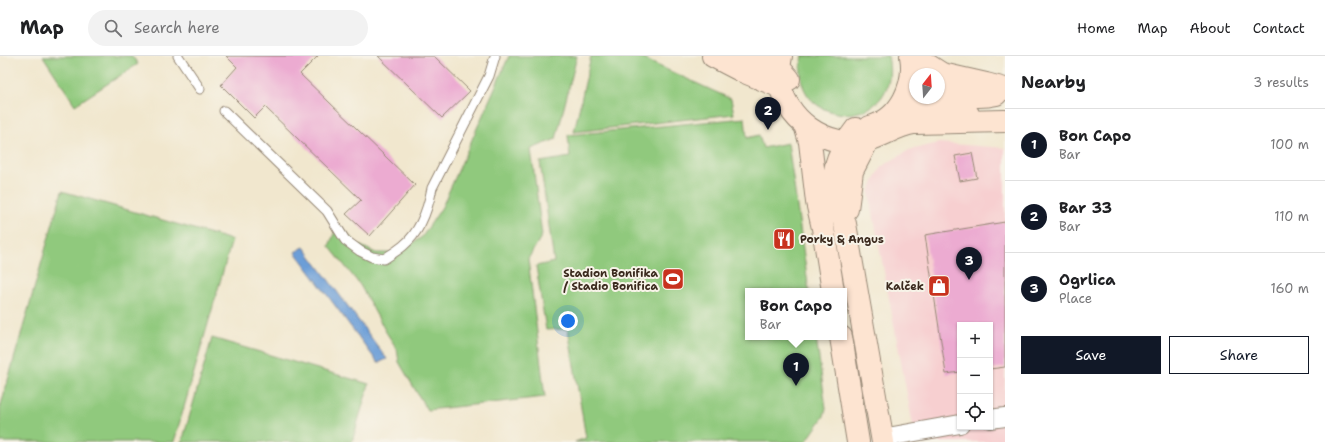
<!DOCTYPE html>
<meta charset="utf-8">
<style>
body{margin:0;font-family:"Shantell Sans",sans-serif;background:#f2f2f2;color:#202124}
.controls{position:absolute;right:12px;bottom:12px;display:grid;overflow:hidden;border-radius:0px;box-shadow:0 1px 3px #0004}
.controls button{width:36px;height:36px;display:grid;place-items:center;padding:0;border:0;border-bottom:1px solid #e0e0e0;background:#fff;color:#202124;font:20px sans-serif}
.compass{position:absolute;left:909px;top:12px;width:36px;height:36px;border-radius:50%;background:#fff;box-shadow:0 1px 3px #0004;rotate:17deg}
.you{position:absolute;left:568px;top:265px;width:14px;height:14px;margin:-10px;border:3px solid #fff;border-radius:50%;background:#1a73e8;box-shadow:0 0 0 6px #1a73e833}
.badge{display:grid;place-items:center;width:26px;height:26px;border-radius:50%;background:#111827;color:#fff;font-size:13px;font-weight:700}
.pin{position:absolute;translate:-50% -33px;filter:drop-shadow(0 1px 2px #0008)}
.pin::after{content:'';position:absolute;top:21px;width:14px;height:12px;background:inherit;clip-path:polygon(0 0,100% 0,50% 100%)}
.popup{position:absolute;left:745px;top:232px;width:102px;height:52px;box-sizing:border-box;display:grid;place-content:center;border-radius:0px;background:#fff;filter:drop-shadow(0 1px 3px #0005);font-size:13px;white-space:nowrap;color:#757577}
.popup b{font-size:15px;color:#202124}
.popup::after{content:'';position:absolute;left:50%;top:100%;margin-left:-8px;border:8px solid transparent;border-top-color:#fff}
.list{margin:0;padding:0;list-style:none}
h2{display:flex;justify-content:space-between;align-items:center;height:52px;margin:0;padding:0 16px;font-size:17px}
h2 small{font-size:13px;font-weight:400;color:#757577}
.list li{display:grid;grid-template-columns:26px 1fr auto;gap:12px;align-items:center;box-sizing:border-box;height:72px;padding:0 16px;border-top:1px solid #e0e0e0}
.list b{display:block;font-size:15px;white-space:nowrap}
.list p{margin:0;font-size:13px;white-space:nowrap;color:#757577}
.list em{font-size:13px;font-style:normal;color:#757577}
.actions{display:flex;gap:8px;padding:12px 16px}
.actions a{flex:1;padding:9px 0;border:1px solid #111827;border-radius:0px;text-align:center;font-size:14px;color:#111827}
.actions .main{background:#111827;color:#fff}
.icon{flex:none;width:22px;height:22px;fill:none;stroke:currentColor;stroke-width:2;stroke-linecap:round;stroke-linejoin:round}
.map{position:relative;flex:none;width:1005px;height:386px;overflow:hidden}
header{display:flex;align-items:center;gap:24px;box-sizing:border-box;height:56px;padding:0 20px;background:#fff;border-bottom:1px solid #e0e0e0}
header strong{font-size:19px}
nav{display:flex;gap:22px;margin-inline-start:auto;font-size:14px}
.search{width:280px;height:36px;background:#f2f2f2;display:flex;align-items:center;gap:10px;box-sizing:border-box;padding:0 14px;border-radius:22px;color:#757577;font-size:15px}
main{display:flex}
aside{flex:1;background:#fff}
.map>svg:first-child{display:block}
</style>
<header>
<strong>Map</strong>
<div class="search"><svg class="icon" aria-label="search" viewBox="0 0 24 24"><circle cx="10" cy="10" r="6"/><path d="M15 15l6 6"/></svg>Search here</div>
<nav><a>Home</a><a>Map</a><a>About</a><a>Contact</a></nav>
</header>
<main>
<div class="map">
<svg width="1005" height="386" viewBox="0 0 1005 386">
<rect width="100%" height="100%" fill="#f7f3e8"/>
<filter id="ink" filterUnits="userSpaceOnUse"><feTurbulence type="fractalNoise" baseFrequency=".025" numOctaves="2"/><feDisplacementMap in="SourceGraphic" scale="8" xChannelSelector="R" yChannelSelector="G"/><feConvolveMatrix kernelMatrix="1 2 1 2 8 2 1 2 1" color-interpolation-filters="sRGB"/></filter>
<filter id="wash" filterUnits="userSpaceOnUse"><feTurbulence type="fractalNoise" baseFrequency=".012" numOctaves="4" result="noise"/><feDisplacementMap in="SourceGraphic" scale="16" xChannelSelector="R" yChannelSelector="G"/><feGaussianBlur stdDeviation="0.9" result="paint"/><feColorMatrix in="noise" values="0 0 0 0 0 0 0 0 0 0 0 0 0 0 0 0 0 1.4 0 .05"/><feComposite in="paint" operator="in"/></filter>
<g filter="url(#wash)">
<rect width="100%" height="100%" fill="#f1e7ce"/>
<!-- built -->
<path fill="#f7cfd0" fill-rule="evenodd" d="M939,87L1005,92V386H916L869,136L881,111L909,94ZM960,269H990V371H960Z"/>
<!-- green -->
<path fill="#90c97d" stroke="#667a4e" d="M43,0H132L138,8L75,49Z
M509,0H577L556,83L531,93L542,179L528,203L545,341L427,354L399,306L397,293L386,276L360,229L329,190L338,168L357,188L376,197H397L422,181L442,151Z
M591,0H637L731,43L734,58L574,76Z
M803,0H888C905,80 783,74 803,0Z
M745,62L747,82L759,79L763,92L788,87L809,235H748V281H816L826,352L824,360L806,386H575L586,382L568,273L546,274L536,210L554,206L540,106L570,101L568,79Z
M62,135L232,184L174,386H0V352Z
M212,282L369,328L352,386H182Z"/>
<!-- water -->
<path fill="#6c9ed7" stroke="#54647a" d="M304,191L387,303L378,307L295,196Z"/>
<g id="blocks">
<!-- building -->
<path fill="#ecabd1" d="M226,0H318L300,18L415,129L370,180L346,158L361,144L265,51L254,62L221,29L237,11Z
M378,0H434L470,35L442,62Z
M972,97L977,122L960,125L955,100Z
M1005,166V311L990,313V269H960V316L946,318L925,179Z"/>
</g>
</g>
<g filter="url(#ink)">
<use href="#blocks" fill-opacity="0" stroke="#968876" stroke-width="1"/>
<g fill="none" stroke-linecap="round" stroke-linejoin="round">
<!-- service casing -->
<g stroke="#968876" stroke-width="11">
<path id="service" d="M178,0L200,33
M224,55L327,155L345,184L360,195L372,201L384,203C390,199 397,195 403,190C419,177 428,153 432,132L489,20L495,0"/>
</g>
<!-- minor casing -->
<g stroke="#968876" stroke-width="20">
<path id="minor" d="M990,363L1005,361
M882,382L960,368"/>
</g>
<!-- secondary casing -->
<g stroke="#968876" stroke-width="24">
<path id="secondary" d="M713,0L742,15L781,31
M747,0L779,12L789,23
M781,0C780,7 778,15 779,21C782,63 828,95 868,84C885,79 896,70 914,67L1005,65
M916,0L920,4L942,18L986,28L1005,33
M939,33C958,38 976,43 996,38
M900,50H933L968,58
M805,69L810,86L817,146L823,172L833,235
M870,71C901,63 916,29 911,0
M856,73C827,111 832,125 845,168L883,386
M847,153L852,115L868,84
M841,281L858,386"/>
</g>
<!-- service -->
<use href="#service" stroke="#fff" stroke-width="9"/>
<!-- minor -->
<use href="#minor" stroke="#fff" stroke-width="18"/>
<!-- secondary -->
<use href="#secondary" stroke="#fde4d1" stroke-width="22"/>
</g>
</g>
<!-- icons -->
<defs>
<g id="restaurant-square" transform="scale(1.15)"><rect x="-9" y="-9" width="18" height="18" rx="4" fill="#c8321e" stroke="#f7f3e8"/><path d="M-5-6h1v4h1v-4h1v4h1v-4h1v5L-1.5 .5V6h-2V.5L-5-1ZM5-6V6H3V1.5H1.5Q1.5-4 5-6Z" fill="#fff"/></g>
<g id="stadium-square" transform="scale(1.15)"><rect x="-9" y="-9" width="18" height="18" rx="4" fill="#c8321e" stroke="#f7f3e8"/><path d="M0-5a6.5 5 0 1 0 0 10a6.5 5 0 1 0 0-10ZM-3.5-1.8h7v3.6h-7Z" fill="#fff"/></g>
<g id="shop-square" transform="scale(1.15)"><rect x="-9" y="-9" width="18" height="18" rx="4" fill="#c8321e" stroke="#f7f3e8"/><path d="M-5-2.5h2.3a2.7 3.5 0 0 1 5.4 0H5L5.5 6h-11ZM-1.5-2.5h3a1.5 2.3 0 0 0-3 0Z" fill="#fff"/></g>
</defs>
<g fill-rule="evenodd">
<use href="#restaurant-square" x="784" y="183"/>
<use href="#stadium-square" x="673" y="223"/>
<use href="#shop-square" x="939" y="230"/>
</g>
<g text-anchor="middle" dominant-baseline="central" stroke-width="4" stroke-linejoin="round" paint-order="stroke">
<!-- poi labels -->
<g font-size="11" font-weight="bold" fill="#3b2a1e" stroke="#f7f3e8" text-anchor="end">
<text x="800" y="183" text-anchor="start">Porky &amp; Angus</text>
<text x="658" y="217">Stadion Bonifika<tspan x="658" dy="13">/ Stadio Bonifica</tspan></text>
<text x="924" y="230">Kalček</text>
</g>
</g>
</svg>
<div class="controls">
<button>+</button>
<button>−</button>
<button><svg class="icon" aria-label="locate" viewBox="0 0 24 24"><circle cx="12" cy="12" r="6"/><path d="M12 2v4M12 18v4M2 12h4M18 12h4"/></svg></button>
</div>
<svg class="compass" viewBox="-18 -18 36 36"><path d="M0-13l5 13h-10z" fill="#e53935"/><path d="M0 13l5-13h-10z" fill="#757577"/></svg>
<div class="you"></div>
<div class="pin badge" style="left:796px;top:330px">1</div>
<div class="popup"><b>Bon Capo</b>Bar</div>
<div class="pin badge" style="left:768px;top:74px">2</div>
<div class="pin badge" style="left:969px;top:224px">3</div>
</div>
<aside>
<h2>Nearby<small>3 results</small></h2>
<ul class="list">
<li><span class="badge">1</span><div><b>Bon Capo</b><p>Bar</p></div><em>100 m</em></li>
<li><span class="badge">2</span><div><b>Bar 33</b><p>Bar</p></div><em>110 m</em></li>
<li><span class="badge">3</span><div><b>Ogrlica</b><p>Place</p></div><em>160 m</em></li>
</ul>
<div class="actions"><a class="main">Save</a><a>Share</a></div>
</aside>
</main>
